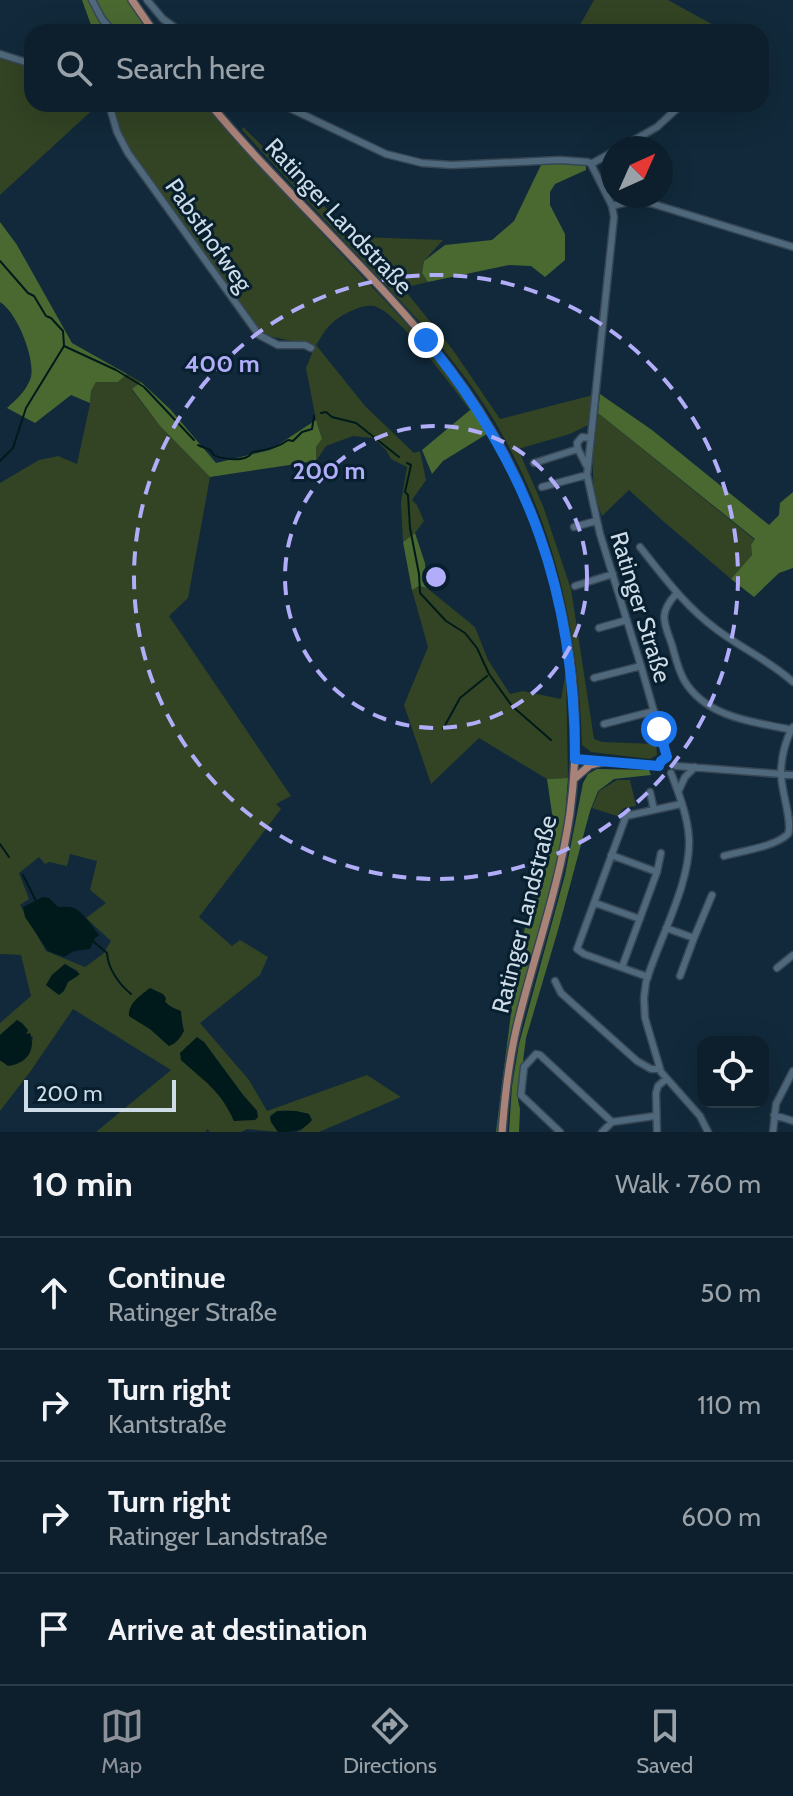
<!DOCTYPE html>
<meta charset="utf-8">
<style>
body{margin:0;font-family:Cabin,sans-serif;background:#162734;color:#f1f3f6}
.controls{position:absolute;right:24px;bottom:24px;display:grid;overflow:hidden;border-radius:16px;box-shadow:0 8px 32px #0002}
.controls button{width:72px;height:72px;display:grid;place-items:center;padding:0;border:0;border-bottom:2px solid #2d3d48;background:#0d1f2c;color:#f1f3f6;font:40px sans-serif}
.compass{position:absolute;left:601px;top:136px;width:72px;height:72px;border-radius:50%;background:#0d1f2c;box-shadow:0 8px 32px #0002;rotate:45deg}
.scale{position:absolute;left:24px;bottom:20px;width:152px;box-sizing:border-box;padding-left:8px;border:4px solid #cedce8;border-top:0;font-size:22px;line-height:28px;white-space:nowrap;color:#cedce8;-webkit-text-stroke:6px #071f2f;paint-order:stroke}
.stop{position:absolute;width:24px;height:24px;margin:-18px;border:6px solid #1a73e8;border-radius:50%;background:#fff}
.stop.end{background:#1a73e8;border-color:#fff;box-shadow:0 2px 8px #0008}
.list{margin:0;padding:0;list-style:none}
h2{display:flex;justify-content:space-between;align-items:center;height:104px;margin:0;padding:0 32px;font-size:34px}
h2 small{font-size:26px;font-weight:400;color:#9aa2a9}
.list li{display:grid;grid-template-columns:52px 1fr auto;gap:24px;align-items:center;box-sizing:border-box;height:112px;padding:0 32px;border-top:2px solid #2d3d48}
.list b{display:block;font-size:30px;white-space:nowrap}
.list p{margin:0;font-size:26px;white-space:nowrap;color:#9aa2a9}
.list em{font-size:26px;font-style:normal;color:#9aa2a9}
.icon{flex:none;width:44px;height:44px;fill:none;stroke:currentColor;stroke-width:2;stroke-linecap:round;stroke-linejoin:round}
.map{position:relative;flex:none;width:793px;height:1132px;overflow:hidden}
.search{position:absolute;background:#0d1f2c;box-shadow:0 8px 32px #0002;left:24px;right:24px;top:24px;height:88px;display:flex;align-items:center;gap:20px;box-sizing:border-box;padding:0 28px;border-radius:24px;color:#9aa2a9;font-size:30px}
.sheet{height:552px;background:#0d1f2c}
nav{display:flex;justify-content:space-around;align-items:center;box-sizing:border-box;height:112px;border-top:2px solid #2d3d48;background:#0d1f2c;font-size:22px;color:#9aa2a9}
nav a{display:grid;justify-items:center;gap:4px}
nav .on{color:#8c9099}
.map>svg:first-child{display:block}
</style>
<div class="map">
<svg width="793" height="1132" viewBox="0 0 793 1132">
<rect width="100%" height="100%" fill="#11293a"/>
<!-- green -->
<path fill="#324424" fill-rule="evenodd" d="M594,0H668L717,27L742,30L737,32H576Z
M0,56L32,67V104H99L0,195Z
M111,104H205C255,162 307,217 359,273C400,317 442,359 474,409L470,410C453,388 398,312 374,306C360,304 339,316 330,325C324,331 320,339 316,345L365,406L414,453L420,451L426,480L412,500L417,505L424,521L415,533L403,542L401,502L407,467L391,459L386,450L373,438L353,436L326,446L316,461V447L322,439L316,420L306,368L315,346L264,335L225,284L129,148L118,126Z
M243,127L328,210L353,242L360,237L443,240L424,261L422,273L428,282L403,288L453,350L500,419L593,395L588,425L570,434L518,449L543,506L571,589L594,739L602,742L656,744L657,755L650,759L591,752L582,745C579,626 551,510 487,409C452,354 406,307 362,260C322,217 282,174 242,130Z
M127,374L141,382L132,390L160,426L210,477L188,598L169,616L291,796L276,804L281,809L199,917L232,946L240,940L268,957L260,975L200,1023L249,1080L267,1111L367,1075L401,1097L319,1132H297L303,1129L309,1114C296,1111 280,1107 270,1116L271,1122L278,1132L247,1129L241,1132H210L207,1129L206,1132H96L171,1070L73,1009L30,1072L0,1111V1060L1,1062L31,1048L33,1037L25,1034L28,1031L17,1020L0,1035V1023L31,996L21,955L0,954V483L39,460L58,456L77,464L90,404L91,391L96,382H118ZM70,854L97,861L90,890L106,903L86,918L111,941L103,954L85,967L46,951L20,905L29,899L19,873L39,857L45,864L49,862L67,866ZM65,964L78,971V976L68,982L59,995L46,985L52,975ZM166,998L165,1002C169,1006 174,1007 178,1011C183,1016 182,1024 184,1031L169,1046L150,1029L129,1016ZM204,1042L243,1095L257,1111L234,1121L228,1107L218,1091L181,1060V1053L187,1046Z
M598,413L755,540L751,545L752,555L731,579L663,521L629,490L602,516C587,477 594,453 598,413Z
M419,586L427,588L475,627L488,660L510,694L523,691L561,699L566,671L568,778L547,779L479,738L431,784L404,705L428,647L412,590Z
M617,780H630L636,806L624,808L617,816L592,808L599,791Z"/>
<!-- forest -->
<path fill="#4a6931" d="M82,0H127L149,32H99L91,25Z
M563,163L586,164V170L555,184L550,192V205L565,234V260L545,277L531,266L509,265L428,282L422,273L424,261L445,245L492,240L514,221L541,165Z
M0,222L17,245L72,343L127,374L118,382H96L91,391L90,403L71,395L35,423L7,408C17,399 27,390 31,377C35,358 17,312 0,302Z
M141,382L170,409L216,463L270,450L316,420L322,439L316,447V461L210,477L160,426L132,389Z
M600,394L652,430L769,525L779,515L780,503L793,492V568L779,573L754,597L731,579L752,555L751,545L755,539L598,413Z
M474,409L487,434L443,461L432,474L422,450L470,410Z
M415,533L425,563L427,588L419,586L412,590L403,542Z
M597,769L649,770L651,775L614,779L598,791L590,811L558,930L526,1038L518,1100L520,1109L519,1132H509L512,1086L519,1044L565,875L583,783L588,774Z
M568,778L564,830L554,874L517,1015L499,1132H496L518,958L533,892L553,820L547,779Z"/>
<!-- water -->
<path fill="#001a1b" d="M43,897L49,898L58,907C63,907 69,906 74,908C82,911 94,928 99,935L95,938L90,949L74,951L64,957L48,951L25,917L23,907Z
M65,964L80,974L68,982L64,991L59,995L46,985L52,975Z
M150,988L163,994L166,998L165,1002L171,1007L181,1011L182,1024L184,1031C180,1038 177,1043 169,1046L150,1029L129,1016C128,1003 141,995 150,988Z
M17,1020L22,1023L28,1030L26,1034L30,1033C36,1050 27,1064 8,1066L0,1060V1035Z
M197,1037L204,1042L243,1095L257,1111L258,1117L255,1120L234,1121C221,1091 204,1081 181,1060L180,1053Z
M277,1111H296L309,1114L312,1120C302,1132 293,1132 278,1132L271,1122L270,1117Z"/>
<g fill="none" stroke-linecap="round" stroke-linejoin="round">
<!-- stream -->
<path stroke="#001a1b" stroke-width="2" d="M0,261L28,293L34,296L46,316L51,318L63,331L64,346L26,408L13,448L0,461
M64,346L116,370L144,387L194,440
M321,413L326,412L332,417L356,423L399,457
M198,445C202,447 206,448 210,450C212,451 212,454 214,455C221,459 239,461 247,457C256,452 246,453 258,451C269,449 279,447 288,440L293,441L302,432L312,429L314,416
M407,463L411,465L405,492L408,495L410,528L419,574L420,593L446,621L465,633L477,648L489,674L512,706L551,740
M443,729L460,698L487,676
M0,844L9,857
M23,875L36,901
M94,942L107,953C108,969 119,984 131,994"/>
<!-- minor casing -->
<g stroke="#364654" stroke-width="9">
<path id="minor" d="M92,0L102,19L113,32
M147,0L163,19L181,32
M0,54L32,64
M109,104L117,132L128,153L259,335L278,345H305L311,348
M281,104L386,154L422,163L452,165L560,160L588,162L591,164L612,206L614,217L587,475L600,534L641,666L667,757
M620,148L657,127L682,104
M591,164L613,152
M612,206L632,201L650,203L793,247
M534,463L578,449
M586,465L578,449L577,443L582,437L591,438
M542,487L587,475
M574,527L596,521
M640,547C664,577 685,606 716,629C741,648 770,661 793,682
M575,586L613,574
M676,594C658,614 664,622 672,645C675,656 678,669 684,680C706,718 754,722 793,730
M599,628L627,620
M594,678L641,666
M604,724L654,711
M575,759L659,766
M676,766L793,775
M671,773C679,794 688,817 689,839C691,883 659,939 646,982L644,998L645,1018L661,1072L700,1116L708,1132
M650,792L654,810
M678,792L685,777L695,767
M611,855L657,872
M724,856C741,851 775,847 788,834C793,823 781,790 781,774C781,759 785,740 793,727
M595,903L640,919
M666,928L694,938
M622,967L657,872L661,853
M777,968L793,955
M680,976L694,938L712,895
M648,977L584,954L577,949L626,816L681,804
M555,981L561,993L637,1061L651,1069H660
M774,1115L793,1121
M560,1132L521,1095L524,1067L536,1054L540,1055L612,1122
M602,1132L612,1122L655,1116
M657,1132L656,1093L658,1086L666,1079
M773,1132L776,1104L793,1071"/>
</g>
<!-- major casing -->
<g stroke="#364654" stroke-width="10">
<path id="major" d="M132,0L154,32
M210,104C286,196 377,274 450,369C545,493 591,657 570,813C560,883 536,950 519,1018C509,1056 505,1094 502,1132
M574,779L590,765L603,762"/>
</g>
<!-- minor -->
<use href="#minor" stroke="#4f687b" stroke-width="6"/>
<!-- major -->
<use href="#major" stroke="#aa8378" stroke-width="7"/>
</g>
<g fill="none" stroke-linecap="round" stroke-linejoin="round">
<!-- route -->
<path stroke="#1a73e8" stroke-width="10" d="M426,340C530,467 575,595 575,759L659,766L661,761L667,757L659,729"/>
</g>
<!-- distance rings -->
<g fill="none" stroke="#b2adf9" stroke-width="4" stroke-dasharray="14 10">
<circle cx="436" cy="577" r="151"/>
<circle cx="436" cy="577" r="302"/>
</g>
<g text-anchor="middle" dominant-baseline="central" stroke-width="6" stroke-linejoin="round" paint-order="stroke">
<!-- street labels -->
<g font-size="24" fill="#cedce8" stroke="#071f2f">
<text transform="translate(339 216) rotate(47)">Ratinger Landstraße</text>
<text transform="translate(209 235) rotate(55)">Pabsthofweg</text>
<text transform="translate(641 607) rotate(73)">Ratinger Straße</text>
<text transform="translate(524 914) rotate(-76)">Ratinger Landstraße</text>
</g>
</g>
<circle cx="436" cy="577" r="12" fill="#b2adf9" stroke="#071f2f" stroke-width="4"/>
<g font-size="24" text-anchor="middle" font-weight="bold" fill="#b2adf9" stroke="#071f2f" stroke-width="6" stroke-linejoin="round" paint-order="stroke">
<text x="222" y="372">400 m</text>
<text x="329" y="479">200 m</text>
</g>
</svg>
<div class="controls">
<button><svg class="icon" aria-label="locate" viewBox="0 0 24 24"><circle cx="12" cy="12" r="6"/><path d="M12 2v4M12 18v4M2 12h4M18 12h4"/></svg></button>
</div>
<svg class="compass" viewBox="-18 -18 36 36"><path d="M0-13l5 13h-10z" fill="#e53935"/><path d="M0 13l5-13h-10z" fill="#9aa2a9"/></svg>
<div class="scale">200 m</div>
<div class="stop" style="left:659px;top:729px"></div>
<div class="stop end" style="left:426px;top:340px"></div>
<div class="search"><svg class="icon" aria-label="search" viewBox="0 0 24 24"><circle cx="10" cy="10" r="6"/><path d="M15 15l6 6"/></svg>Search here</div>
</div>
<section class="sheet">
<h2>10 min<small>Walk · 760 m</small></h2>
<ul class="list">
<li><svg class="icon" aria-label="ahead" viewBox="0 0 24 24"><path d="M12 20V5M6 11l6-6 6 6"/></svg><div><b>Continue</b><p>Ratinger Straße</p></div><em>50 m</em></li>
<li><svg class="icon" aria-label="right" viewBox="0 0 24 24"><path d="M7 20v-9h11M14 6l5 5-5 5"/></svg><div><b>Turn right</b><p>Kantstraße</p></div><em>110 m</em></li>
<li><svg class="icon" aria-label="right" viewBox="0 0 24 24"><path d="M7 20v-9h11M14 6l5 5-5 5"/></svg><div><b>Turn right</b><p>Ratinger Landstraße</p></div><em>600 m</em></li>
<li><svg class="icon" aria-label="arrive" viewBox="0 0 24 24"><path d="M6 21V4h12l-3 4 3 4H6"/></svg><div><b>Arrive at destination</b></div></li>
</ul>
</section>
<nav>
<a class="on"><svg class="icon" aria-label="map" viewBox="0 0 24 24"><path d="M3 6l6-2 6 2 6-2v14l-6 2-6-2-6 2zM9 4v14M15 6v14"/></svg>Map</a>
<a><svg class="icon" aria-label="directions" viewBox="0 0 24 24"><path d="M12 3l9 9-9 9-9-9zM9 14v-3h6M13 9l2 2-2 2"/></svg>Directions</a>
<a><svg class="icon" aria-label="saved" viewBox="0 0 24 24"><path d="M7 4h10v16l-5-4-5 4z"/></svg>Saved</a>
</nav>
